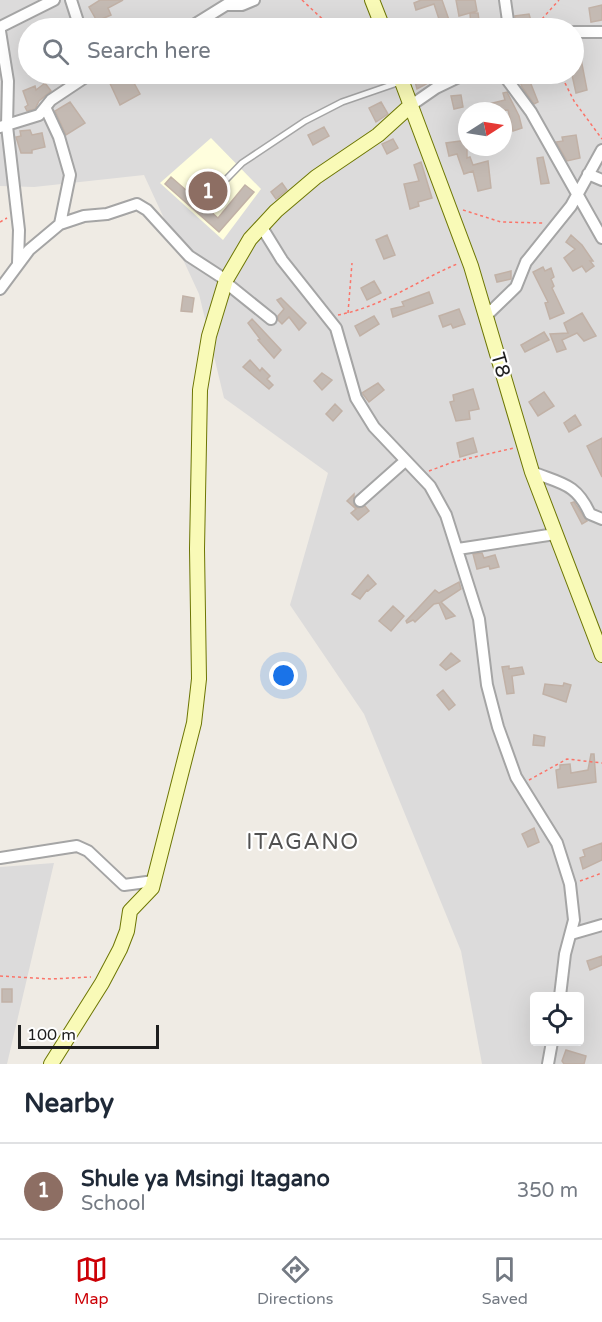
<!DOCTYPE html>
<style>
body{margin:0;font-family:"Varela Round",sans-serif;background:#f2f2f3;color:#1f2937}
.controls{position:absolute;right:18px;bottom:18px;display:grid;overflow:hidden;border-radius:6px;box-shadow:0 6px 24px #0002}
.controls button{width:54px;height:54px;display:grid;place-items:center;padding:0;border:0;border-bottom:2px solid #e0e1e3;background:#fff;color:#1f2937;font:30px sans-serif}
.compass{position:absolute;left:458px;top:102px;width:54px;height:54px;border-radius:50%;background:#fff;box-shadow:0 6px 24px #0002;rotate:78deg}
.scale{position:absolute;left:18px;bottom:15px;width:141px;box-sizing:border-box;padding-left:6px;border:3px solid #1e1e1e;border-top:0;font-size:16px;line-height:21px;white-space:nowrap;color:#1e1e1e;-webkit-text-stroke:4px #fff;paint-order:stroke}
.you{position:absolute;left:284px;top:676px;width:21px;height:21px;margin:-15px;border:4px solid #fff;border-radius:50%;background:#1a73e8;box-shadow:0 0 0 9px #1a73e833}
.badge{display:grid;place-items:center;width:39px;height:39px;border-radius:50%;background:#cc0006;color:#fff;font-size:20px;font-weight:700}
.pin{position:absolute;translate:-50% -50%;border:3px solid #fff;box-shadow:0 2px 6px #0006}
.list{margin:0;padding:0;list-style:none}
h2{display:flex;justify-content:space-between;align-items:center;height:78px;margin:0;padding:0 24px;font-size:26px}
h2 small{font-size:20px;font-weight:400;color:#747a83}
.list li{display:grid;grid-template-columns:39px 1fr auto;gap:18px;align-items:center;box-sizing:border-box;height:96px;padding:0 24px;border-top:2px solid #e0e1e3}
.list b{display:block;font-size:22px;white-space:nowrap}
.list p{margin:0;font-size:20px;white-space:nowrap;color:#747a83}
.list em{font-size:20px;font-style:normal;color:#747a83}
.icon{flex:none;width:33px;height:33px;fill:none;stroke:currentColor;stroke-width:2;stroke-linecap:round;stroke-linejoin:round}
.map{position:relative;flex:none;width:602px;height:1064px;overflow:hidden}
.search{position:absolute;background:#fff;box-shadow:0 6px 24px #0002;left:18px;right:18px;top:18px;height:66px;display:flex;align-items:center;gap:15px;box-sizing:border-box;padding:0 21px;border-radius:33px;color:#747a83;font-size:22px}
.sheet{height:174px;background:#fff}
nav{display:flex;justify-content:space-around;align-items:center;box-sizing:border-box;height:84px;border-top:2px solid #e0e1e3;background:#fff;font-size:16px;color:#747a83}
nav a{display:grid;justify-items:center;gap:3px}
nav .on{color:#cc0006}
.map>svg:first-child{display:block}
</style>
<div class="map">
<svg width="602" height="1064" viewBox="0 0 602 1064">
<rect width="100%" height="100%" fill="#efebe4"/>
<!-- residential -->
<path fill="#dcdbdb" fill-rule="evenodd" d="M0,0H602V1064H482L461,951L364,714L290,605L328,473L224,398L199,294L144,175L34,187L0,186ZM28,28H574V74H28ZM467,111H503V147H467ZM534,996H580V1042H534Z
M54,863L7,1064H0V867Z"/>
<!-- education -->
<path fill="#fffedd" d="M211,138L261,189L223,240L160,183Z"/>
<!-- building -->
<path fill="#c4bab3" stroke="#c1b1a6" stroke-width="1.5" d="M100,0H123L108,8L111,15L97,21L89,7Z
M421,0H442L449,20L440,22L434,4L416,10L414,3Z
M456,0H475L477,11L459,16Z
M602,5V20L591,22L589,8Z
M470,13H478L480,28H471Z
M529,14L531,21L525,22V26L516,28L515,16Z
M581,59L587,90L576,93L572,75L573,61Z
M117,74H129L140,94L120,105L108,79Z
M413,74H432L434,80L417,89Z
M517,74H527L538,102L534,104L522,87Z
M45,83L51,91L39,101L35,109L27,111L25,107L28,105L23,91L35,86L36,90Z
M507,92L519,116L522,128L513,131L508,110L472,111V108L505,100L503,93Z
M461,95L463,107L454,109L451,96Z
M70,102L85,123L66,135L55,111Z
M381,102L388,114L376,122L369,108Z
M324,127L329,136L313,145L308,135Z
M30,130L32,135L42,133L45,147L32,150V153H21L16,137L21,136L20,131Z
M576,135L580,158L567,161L556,142L563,141L562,137Z
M393,139L398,148L387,154L382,144Z
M467,140V158L470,157L473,165L488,161L491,188L478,191L473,171L464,174L457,154L449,156L446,143Z
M543,157L549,183L541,184L537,158Z
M421,162L432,198L418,202L419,206L410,209L404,184L419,181L414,165Z
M171,177L218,218L245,185L254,192L219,232L165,184Z
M282,183L287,190L276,199L271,192Z
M387,235L395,255L384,259L376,240Z
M571,235L582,245L593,261H590L594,266L586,272L582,266L573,271L564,258L575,249L566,242Z
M543,267L545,271L551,268L554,277L551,279L554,286L552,288L564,313L550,319L545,303L548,302L533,272Z
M511,271V279L497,282L495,275Z
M374,281L381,293L367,300L361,288Z
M429,292L433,303L393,317L391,309L404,306L402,302Z
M183,296L194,298L192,312L181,311Z
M281,298L306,323L299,330L289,317L282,324L278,320V316L284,309L277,300Z
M459,309L465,324L453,328L451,324L443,327L439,316Z
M582,313L596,336L584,341L577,333L562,340L566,349L557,352L550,334L568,333L564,323Z
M374,316L379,324L360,336L355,326Z
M252,319L281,350L274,358L258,340L260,339L248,323Z
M544,332L549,340L525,352L521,345Z
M250,360L260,371L262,368L270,376L267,379L273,385L269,389L243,367Z
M322,373L332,380L322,390L314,381Z
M378,383L384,390L369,402L362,393Z
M473,389L479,409L469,411L470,419L456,421L450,402L454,401L453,395Z
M544,392L554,406L538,416L529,402Z
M335,404L342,411L333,421L326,414Z
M575,415L581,425L569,432L564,423Z
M473,438L477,452L460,457L457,443Z
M602,438V477L587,446Z
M354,494V506L358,508L365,506L369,511L358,520L351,513L356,509L347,501Z
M574,502L587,521L582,524L571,503Z
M482,553L484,558L495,555L499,567L490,569L489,566L477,569L473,554Z
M368,575L376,584L368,591L367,590L360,599L352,594Z
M459,582L461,589L441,602L455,616L446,619L439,603L434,604L415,622L413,620L407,623L406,621L435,590L439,593Z
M393,606L404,616L391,631L379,621Z
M451,653L460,661L446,670L440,665Z
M509,666V669L522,667L524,674L512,676L514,693L507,694L502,667Z
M564,683L571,685L566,702L543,694L545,684L563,686Z
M443,690L455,705L449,710L437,695Z
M534,735L545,737L544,746L533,745Z
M591,754H594L596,782L558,788L556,770L560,769V765L570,764L571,773L588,770Z
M534,828L539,842L528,847L522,834Z
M602,843V860L583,869L580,858L585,856L583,850Z
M602,956V965L590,970L587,961Z
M2,989H12V1002H2Z
M566,1050L586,1056L584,1064H564L562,1061Z"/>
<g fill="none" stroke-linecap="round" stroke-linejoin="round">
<!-- lane casing -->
<g stroke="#a5a5a5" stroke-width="8">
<path id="lane" d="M209,197L242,163L305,121L342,102L400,82"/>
</g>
<!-- street casing -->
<g stroke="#a5a5a5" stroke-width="14">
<path id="street" d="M71,0L80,28
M505,0L509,28
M228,5H242L254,0
M0,27L54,0
M189,28L234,0
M0,31L8,81L7,126L19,230L18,263
M574,32H602
M503,74L531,112L602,238
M560,74H561
M410,106L436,88L465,74
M46,109L59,137L70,175L60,224
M0,127L39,115L51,100L90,74
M588,174L602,180
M261,226L282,260L336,328L356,398L374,427L430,486L446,515L479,619L487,685L498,727L516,777L557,843L570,884L574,920L565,954L560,996
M225,282L271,319
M0,289L29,250L60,224L84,216L107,214L137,204L147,210L189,256L226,280
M486,316L516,287L526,262L571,206L602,150
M532,472C562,484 576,483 590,514L602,519
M360,501L405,461
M458,549L555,534
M0,858L77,846L88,851L124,885L154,881
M571,934L602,925
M548,1064L552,1042"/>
</g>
<!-- secondary casing -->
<g stroke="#6d7604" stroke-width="16">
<path id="secondary" d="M372,0L383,28
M399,74L471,266L532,472L602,655
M51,1064L102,983L120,949L127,931L130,911L152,888L194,723L199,679L197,549L200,390L209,336L226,280L250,239L276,211L316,177L378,135L410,106"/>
</g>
<!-- path -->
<path stroke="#fb7469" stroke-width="1.5" stroke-dasharray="3 3" stroke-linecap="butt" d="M302,0L332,28
M534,28L559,0
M382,74L387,78
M565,83L574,101L602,139
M463,210L501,222L544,223
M0,222L7,218
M348,313L352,263
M338,315C381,307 417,281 457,264
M429,471L453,462L514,448
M529,780L567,759L602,763
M580,881L602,873
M0,976L51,979L91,977"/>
<!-- lane -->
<use href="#lane" stroke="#fff" stroke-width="5"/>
<!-- street -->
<use href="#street" stroke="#fff" stroke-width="10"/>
<!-- secondary -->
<use href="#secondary" stroke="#f9fab7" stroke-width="14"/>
</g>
<g text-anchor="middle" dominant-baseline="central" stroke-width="4.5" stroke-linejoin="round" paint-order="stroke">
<!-- street labels -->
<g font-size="20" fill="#1e1e1e" stroke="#fff">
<text transform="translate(500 365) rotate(74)">T8</text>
</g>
<!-- quarter labels -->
<g font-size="22" letter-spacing="1.5" fill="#515151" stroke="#fff">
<text x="303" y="842">ITAGANO</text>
</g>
</g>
</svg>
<div class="controls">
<button><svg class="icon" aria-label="locate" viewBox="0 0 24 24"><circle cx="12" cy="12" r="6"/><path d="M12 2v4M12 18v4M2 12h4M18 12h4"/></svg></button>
</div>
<svg class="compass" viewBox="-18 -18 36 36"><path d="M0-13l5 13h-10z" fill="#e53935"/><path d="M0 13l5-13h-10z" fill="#747a83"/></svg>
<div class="scale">100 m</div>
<div class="you"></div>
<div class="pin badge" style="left:208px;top:191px;background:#8d6e63">1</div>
<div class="search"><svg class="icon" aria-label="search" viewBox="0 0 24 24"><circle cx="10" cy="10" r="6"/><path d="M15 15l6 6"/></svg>Search here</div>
</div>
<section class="sheet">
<h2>Nearby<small></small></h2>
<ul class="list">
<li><span class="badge" style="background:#8d6e63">1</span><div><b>Shule ya Msingi Itagano</b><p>School</p></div><em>350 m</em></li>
</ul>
</section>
<nav>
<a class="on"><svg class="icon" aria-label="map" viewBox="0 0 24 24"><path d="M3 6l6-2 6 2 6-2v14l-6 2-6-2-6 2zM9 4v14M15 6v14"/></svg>Map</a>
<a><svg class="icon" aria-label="directions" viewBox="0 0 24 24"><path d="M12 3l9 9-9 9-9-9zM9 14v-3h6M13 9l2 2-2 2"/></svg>Directions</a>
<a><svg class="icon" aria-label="saved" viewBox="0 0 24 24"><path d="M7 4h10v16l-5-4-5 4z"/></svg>Saved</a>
</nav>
